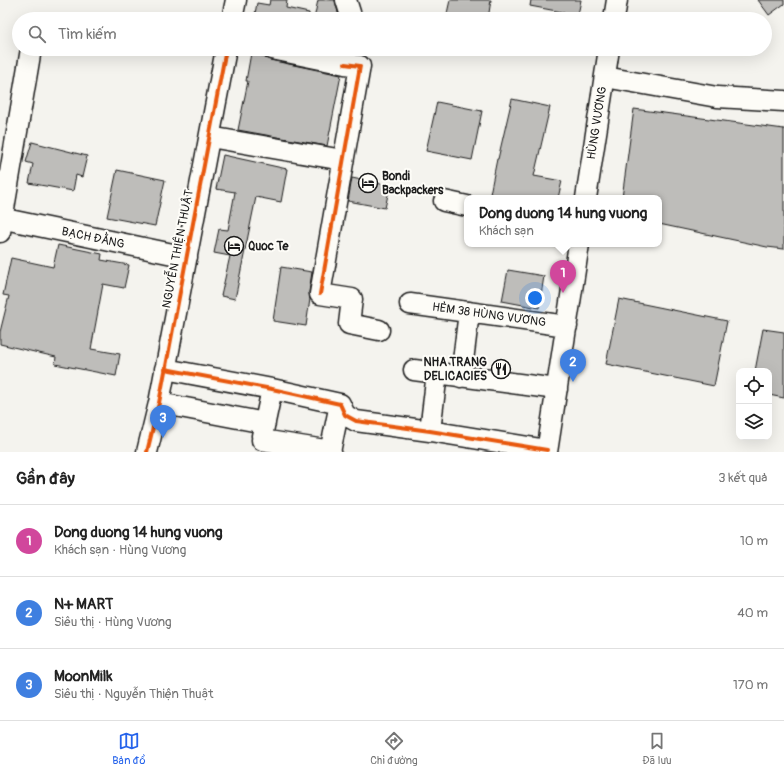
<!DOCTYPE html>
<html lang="vi">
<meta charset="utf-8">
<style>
body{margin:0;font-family:Pangolin,sans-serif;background:#f6f6f6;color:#222}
.controls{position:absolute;right:12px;bottom:12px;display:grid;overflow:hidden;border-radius:8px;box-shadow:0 4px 16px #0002}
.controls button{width:36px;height:36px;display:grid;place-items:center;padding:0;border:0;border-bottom:1px solid #e0e0e0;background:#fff;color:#222;font:20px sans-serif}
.you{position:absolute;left:535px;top:298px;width:14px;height:14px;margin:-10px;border:3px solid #fff;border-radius:50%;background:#1a73e8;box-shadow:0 0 0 6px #1a73e833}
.badge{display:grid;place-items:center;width:26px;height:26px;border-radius:50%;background:#2563eb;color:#fff;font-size:13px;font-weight:700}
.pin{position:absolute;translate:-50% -33px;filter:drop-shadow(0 1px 2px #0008)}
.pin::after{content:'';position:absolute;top:21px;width:14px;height:12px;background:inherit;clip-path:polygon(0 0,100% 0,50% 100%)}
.popup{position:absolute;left:464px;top:195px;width:198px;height:52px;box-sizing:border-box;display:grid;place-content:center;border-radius:8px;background:#fff;filter:drop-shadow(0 1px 3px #0005);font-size:13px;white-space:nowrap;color:#767676}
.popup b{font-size:15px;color:#222}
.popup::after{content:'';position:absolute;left:50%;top:100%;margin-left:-8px;border:8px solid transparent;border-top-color:#fff}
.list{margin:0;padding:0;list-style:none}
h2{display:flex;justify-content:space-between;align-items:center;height:52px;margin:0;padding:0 16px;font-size:17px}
h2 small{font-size:13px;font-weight:400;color:#767676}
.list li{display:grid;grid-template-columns:26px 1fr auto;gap:12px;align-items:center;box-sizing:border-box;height:72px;padding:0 16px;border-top:1px solid #e0e0e0}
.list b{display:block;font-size:15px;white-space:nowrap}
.list p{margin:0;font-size:13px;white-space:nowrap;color:#767676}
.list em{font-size:13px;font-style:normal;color:#767676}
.icon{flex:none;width:22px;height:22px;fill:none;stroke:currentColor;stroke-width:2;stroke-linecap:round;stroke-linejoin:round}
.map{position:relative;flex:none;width:784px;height:452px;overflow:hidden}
.search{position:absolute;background:#fff;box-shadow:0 4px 16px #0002;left:12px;right:12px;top:12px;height:44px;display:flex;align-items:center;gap:10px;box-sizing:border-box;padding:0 14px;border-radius:22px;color:#767676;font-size:15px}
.sheet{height:268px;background:#fff}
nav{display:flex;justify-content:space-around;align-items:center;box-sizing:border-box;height:56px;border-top:1px solid #e0e0e0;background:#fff;font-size:11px;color:#767676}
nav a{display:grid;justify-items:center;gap:2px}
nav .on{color:#2563eb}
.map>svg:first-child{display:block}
</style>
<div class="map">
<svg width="784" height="452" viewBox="0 0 784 452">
<rect width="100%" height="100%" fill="#f4f3ee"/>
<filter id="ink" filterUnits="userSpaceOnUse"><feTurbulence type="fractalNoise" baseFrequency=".025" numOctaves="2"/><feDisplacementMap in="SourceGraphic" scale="8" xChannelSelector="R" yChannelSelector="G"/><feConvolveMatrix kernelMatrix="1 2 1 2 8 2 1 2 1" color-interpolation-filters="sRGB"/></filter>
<g filter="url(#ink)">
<!-- building -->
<path fill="#bebdba" stroke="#1c1c1c" d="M270,0H287L286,8L309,13V19H254L257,3L269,5Z
M318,0H335L339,17V19H314Z
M450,0H491L488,19H453L446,18Z
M531,0H581L578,15L530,6Z
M758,0H784V4L769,15Z
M251,53L263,56L265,58L270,60L341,75L327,146L238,130L248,81H246Z
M512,99L550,107L534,176L562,181L558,198H510L490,194L497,159H498Z
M437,102L482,111L472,160L426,151Z
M634,109L784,129V249L767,247L659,224V198H622Z
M32,142L87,156L82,177L76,175L73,191L29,183L33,164L26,162Z
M223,155L287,169L281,202L256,197L235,299L221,296L230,256L214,253L219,229L228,230L235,192L216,189Z
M117,170L165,180L155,226L107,217Z
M352,178L390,186L385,208L348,201Z
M58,245L102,254L101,260L129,265L124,288L103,284L91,349L120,354L116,376L55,364L56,357L0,344V332L9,296L3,295L11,258L53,267Z
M281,267L312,272L309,292L310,299L306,326L273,321Z
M508,270L544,276L539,308L502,301Z
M619,299L727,321L714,386L606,364Z
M763,329L784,332V398L769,395V371H755Z"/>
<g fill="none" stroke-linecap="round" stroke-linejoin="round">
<!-- minor casing -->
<g stroke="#1c1c1c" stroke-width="23">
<path id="minor" d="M346,0L352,19
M232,19L236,0
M614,19L617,0
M272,49L345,64L347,49
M345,64L360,66L320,294L352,299L349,324L379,330
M605,77L717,97L784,101
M210,137L343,160
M586,198L609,49
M444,201L467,206
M0,218L187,257
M0,232L31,49
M410,304L567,326
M165,369L272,389L340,404L345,415L356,421L430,431L547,450
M414,370L557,389
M461,377L469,312
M159,403L265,423
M430,431L437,373
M262,436L272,389
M262,440L331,451
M147,452L159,403L226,49
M330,452L340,404
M547,452L579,244"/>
</g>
<!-- minor -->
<use href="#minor" stroke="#fdfcf7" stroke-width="20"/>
<!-- cycleway casing -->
<g stroke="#fdfcf7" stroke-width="6">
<path id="cycleway" d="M320,294L360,66L345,64
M165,369L272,389L340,404L345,415L356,421L430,431L547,450
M147,452L159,403L226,49"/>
</g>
<!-- cycleway -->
<use href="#cycleway" stroke="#e8590c" stroke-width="4"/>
</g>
</g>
<!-- icons -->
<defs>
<g id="hotel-ring" transform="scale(1)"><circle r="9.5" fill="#fdfcf7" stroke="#1c1c1c" stroke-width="1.5"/><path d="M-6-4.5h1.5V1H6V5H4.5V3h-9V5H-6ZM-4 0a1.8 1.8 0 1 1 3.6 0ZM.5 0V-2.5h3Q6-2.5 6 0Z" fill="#1c1c1c"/></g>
<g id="restaurant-ring" transform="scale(1)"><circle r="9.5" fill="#fdfcf7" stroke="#1c1c1c" stroke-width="1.5"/><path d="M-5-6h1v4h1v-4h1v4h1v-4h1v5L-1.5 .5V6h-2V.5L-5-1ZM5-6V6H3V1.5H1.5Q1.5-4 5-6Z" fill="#1c1c1c"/></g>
</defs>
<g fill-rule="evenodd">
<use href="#hotel-ring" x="368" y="183"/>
<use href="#hotel-ring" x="234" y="246"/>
<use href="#restaurant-ring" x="501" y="369"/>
</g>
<g text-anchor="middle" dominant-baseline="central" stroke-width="4" stroke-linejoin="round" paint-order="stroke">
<!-- street labels -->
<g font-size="12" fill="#1c1c1c" stroke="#fdfcf7">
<text transform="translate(597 123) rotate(-81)">HÙNG VƯƠNG</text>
<text transform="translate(93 238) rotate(12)">BẠCH ĐẰNG</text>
<text transform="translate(178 249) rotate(-79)">NGUYỄN THIỆN THUẬT</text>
<text transform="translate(489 315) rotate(8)">HẺM 38 HÙNG VƯƠNG</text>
</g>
<!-- poi labels -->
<g font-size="12" font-weight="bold" fill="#1c1c1c" stroke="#fdfcf7" text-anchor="start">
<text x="382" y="176">Bondi<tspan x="382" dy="14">Backpackers</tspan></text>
<text x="248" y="246">Quoc Te</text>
<text x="487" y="362" text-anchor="end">NHA TRANG<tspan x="487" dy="14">DELICACIES</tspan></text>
</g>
</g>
</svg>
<div class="controls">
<button><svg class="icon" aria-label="locate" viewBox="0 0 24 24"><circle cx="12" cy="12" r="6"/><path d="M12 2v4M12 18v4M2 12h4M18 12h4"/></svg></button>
<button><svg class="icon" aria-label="layers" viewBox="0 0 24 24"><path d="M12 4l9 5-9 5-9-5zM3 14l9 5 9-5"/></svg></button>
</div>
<div class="you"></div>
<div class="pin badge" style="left:563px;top:293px;background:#d1479c">1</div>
<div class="popup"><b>Dong duong 14 hung vuong</b>Khách sạn</div>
<div class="pin badge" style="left:573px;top:382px;background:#3f7fe0">2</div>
<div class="pin badge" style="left:163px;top:438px;background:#3f7fe0">3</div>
<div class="search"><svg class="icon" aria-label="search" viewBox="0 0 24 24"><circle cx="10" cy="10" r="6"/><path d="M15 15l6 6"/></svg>Tìm kiếm</div>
</div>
<section class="sheet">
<h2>Gần đây<small>3 kết quả</small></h2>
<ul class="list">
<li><span class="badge" style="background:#d1479c">1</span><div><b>Dong duong 14 hung vuong</b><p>Khách sạn · Hùng Vương</p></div><em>10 m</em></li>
<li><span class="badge" style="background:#3f7fe0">2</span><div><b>N+ MART</b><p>Siêu thị · Hùng Vương</p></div><em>40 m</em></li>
<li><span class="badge" style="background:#3f7fe0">3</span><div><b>MoonMilk</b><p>Siêu thị · Nguyễn Thiện Thuật</p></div><em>170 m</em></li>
</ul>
</section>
<nav>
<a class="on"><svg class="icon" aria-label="map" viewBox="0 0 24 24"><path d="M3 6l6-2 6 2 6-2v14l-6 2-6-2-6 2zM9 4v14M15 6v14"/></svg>Bản đồ</a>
<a><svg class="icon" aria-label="directions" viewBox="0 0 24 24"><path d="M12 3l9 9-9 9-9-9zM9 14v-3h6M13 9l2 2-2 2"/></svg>Chỉ đường</a>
<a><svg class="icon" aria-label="saved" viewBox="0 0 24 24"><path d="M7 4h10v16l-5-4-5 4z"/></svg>Đã lưu</a>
</nav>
